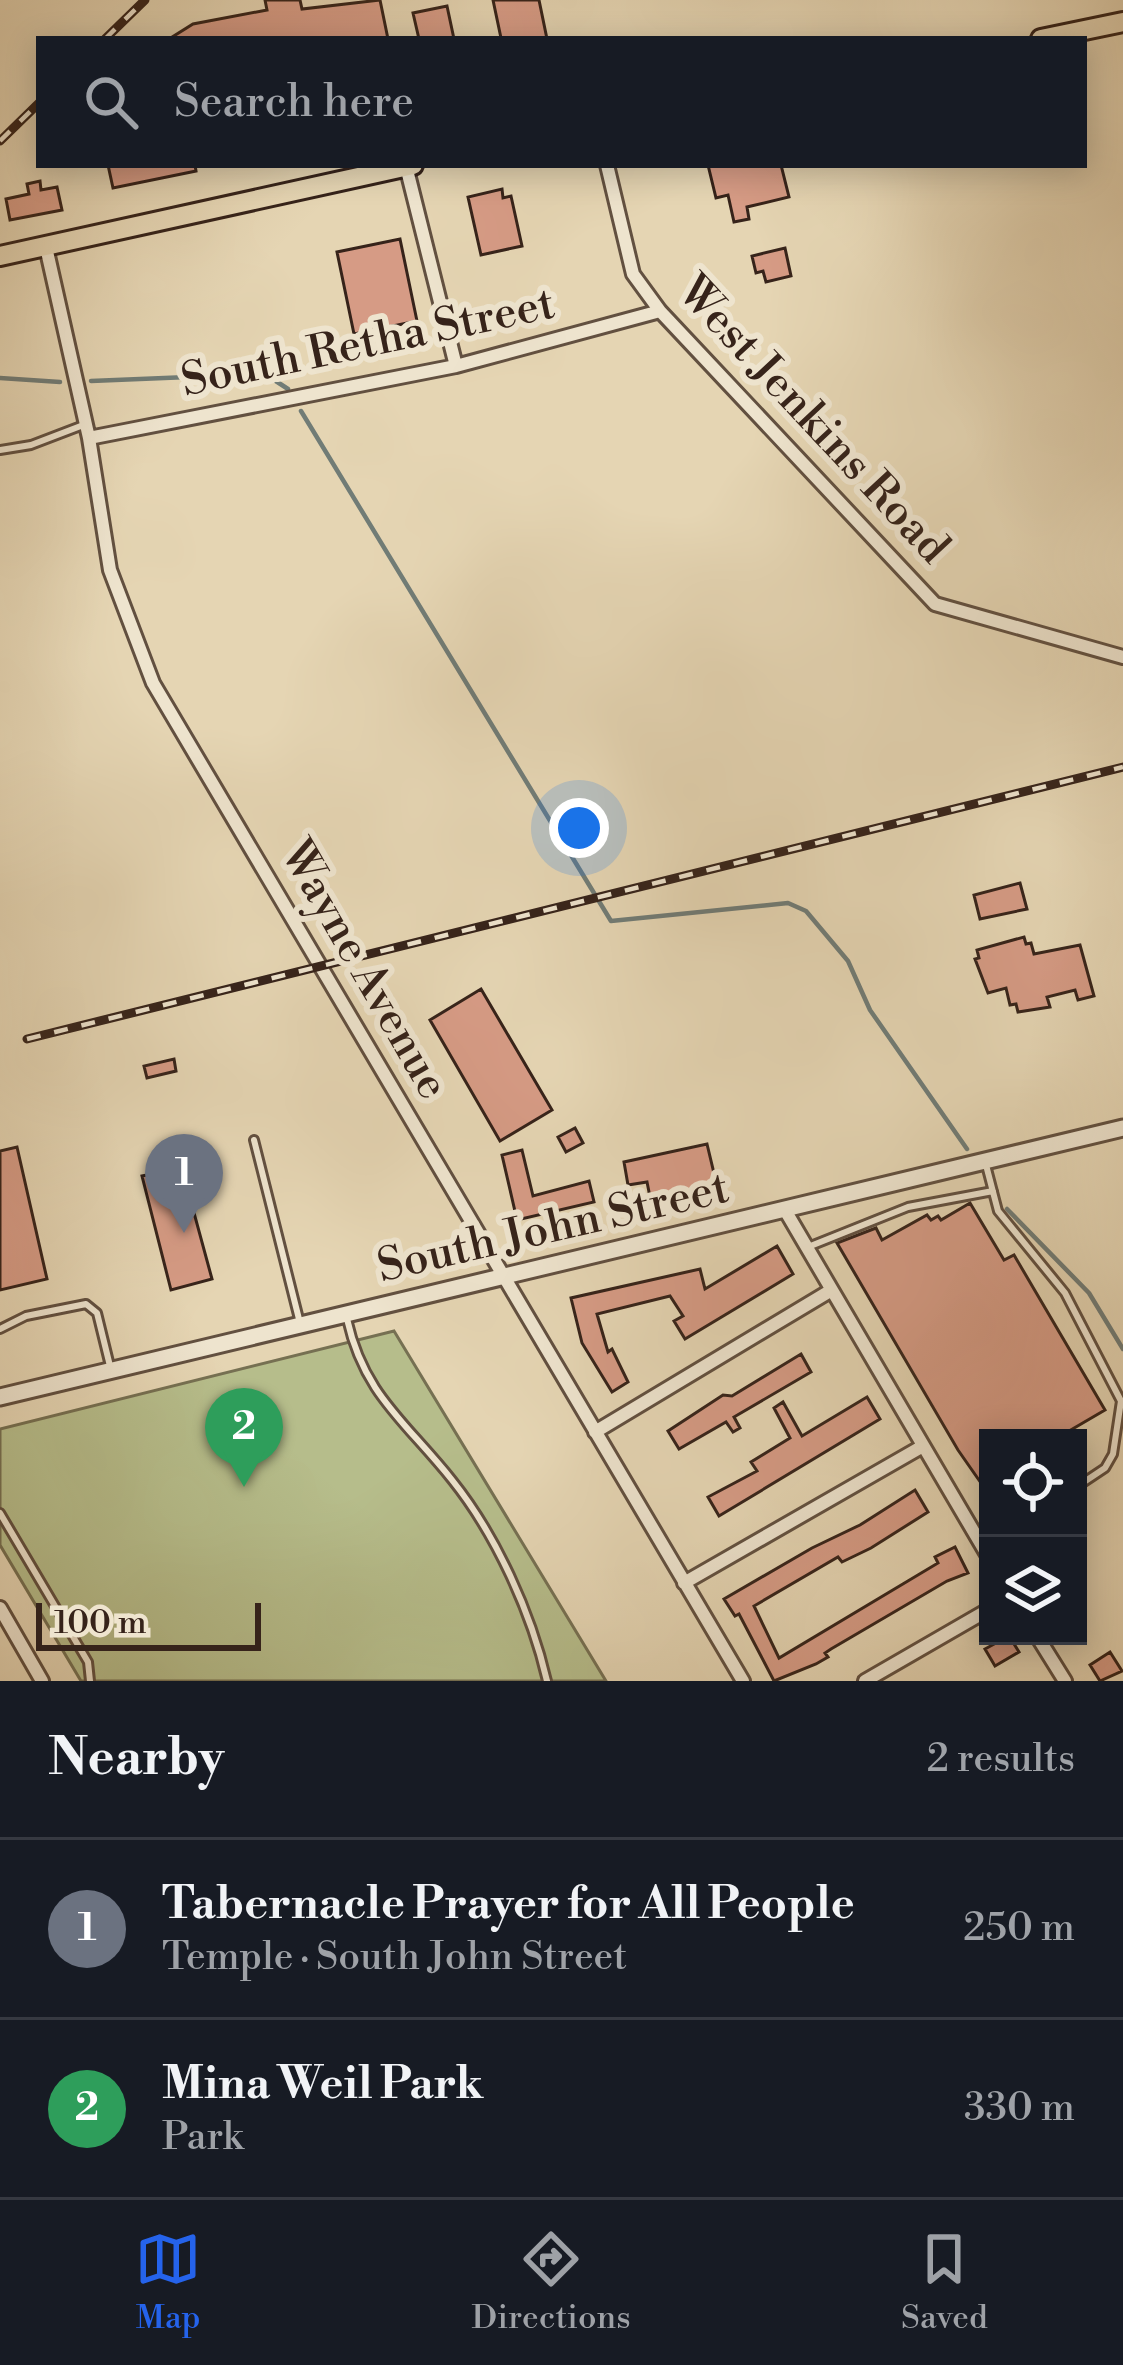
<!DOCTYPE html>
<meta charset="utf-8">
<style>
body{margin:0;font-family:"Libre Bodoni",serif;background:#242831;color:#f1f3f6}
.controls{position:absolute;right:36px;bottom:36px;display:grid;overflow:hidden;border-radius:0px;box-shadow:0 6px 30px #0003}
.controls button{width:108px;height:108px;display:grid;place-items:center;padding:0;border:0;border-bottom:3px solid #363941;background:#171b24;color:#f1f3f6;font:60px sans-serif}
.scale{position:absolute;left:36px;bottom:30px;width:225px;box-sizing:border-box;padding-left:12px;border:6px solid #36231a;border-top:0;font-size:33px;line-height:42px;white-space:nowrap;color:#36231a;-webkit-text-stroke:9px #eee4ce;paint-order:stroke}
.you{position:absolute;left:579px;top:828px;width:42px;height:42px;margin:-30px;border:9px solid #fff;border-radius:50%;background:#1a73e8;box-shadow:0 0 0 18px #1a73e833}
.badge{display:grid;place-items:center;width:78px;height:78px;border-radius:50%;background:#2563eb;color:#fff;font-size:39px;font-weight:700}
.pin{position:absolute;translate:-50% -99px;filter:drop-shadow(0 3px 6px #0008)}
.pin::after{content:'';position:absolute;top:63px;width:42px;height:36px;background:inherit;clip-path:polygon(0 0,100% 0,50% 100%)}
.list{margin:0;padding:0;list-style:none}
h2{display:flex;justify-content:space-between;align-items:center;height:156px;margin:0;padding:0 48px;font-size:51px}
h2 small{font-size:39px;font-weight:400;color:#9ea1a6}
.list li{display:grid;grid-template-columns:78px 1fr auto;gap:36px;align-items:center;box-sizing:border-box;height:180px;padding:0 48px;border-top:3px solid #363941}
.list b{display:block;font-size:45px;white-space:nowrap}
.list p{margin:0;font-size:39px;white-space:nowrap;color:#9ea1a6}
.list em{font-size:39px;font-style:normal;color:#9ea1a6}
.icon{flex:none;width:66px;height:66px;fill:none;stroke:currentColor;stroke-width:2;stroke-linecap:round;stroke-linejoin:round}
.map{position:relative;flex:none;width:1123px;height:1681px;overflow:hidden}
.search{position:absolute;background:#171b24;box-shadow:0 6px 30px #0003;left:36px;right:36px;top:36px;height:132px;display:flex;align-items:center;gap:30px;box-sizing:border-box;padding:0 42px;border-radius:0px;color:#9ea1a6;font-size:45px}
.sheet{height:516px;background:#171b24}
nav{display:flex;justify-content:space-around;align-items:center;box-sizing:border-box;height:168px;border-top:3px solid #363941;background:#171b24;font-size:33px;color:#9ea1a6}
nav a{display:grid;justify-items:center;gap:6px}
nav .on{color:#2563eb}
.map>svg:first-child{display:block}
</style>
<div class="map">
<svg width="1123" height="1681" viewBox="0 0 1123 1681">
<rect width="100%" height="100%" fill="#e5d5b3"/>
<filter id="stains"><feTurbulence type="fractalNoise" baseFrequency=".00167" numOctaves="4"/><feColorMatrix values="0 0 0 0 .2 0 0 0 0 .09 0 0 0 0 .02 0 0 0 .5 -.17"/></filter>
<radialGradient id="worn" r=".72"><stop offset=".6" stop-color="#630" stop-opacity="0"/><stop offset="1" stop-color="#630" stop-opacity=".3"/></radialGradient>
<!-- green -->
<path fill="#b6bd8b" stroke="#767052" stroke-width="3" d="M394,1331L606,1681H81L0,1545V1429Z"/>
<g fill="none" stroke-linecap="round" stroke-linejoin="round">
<!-- stream -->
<path stroke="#717c76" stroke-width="4.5" d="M0,378L60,382
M91,381L265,374L288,389
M301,411L611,921L788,903L806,911L848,961L870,1010L967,1149
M1007,1209L1089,1293L1123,1349"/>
</g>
<!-- building -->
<path fill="#d69b85" stroke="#36231a" stroke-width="3" d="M265,0H300L302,9L380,0L388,39H169L193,24L267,10Z
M493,0H539L547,39L501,38Z
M447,6L454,39H419L413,13Z
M108,165H195L196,171L113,188Z
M708,165H781L789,197L747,207L749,219L734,222L728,195L716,198Z
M40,181L41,190L57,187L62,210L10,220L6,199L29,194L27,184Z
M502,189L503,198L511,196L522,246L481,255L468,197Z
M400,239L417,321L354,334L337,252Z
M785,248L791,276L766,282L763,271L756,273L752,256Z
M1020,883L1027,909L980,919L974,895Z
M1024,937L1026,944L1031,943L1034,954L1080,945L1094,996L1078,1000L1075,990L1047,997L1050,1007L1018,1012L1016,1004L1010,1005L1006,988L988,993L975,959L979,958L977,950Z
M481,989L552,1110L500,1141L430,1020Z
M174,1059L176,1071L147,1078L144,1066Z
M575,1128L583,1143L566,1152L558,1137Z
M707,1144L717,1186L651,1202L647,1182L628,1185L624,1162Z
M17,1147L47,1279L0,1290V1151Z
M522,1150L533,1196L589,1181L594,1202L517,1220L502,1155Z
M157,1173L161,1194L187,1187L212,1279L171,1290L142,1176Z
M970,1203L1004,1260L1014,1255L1105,1410L1057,1438H988V1493L958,1450L837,1243L876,1228L882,1240L927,1215L931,1220L938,1216L941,1220Z
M777,1246L793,1274L685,1339L674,1321L683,1316L670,1296L597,1314L608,1352L612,1349L628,1382L612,1392L582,1343L571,1298L700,1269L705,1289Z
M801,1354L811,1372L734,1417L740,1428L733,1432L726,1422L679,1449L668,1431L723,1395L732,1396Z
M867,1397L880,1419L719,1516L708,1497L757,1471L751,1462L790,1438L774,1408L783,1402L802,1436Z
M915,1490L928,1512L871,1548L842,1562L838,1557L754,1606L779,1658L938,1563L935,1557L955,1547L968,1573L947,1581L831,1649L825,1653L828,1657L816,1664L774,1681L739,1614L735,1616L724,1599L812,1548L860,1525Z
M1009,1636L1019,1652L995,1666L985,1649Z
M1110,1652L1122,1671L1100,1681L1090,1665Z"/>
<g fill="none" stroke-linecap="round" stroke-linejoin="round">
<!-- service casing -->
<g stroke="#625040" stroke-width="12">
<path id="service" d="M0,450L31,445L86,424
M254,1140L300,1323
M986,1165L998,1211L1065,1293L1121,1401L1113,1454L1105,1468L1078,1486
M808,1247L908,1207L993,1191
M347,1319C364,1395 406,1422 452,1480C496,1535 531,1612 547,1681
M0,1329L26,1316L86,1304L97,1313L110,1366
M0,1513L88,1662L90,1681"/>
</g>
<!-- minor casing -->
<g stroke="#625040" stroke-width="18">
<path id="minor" d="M607,165L633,274L660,311L935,604L1123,657
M406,166L456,366
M46,247L89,438L110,570L153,683L743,1681
M89,438L456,366L660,311
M785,1210L988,1556
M595,1432L830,1291
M684,1583L923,1446
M0,1608L42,1681
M1037,1636L1065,1681
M865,1681L988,1610"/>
</g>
<!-- tertiary casing -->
<g stroke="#625040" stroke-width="21">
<path id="tertiary" d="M0,1397L1123,1128"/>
</g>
<!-- primary casing -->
<g stroke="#36231a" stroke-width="24">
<path id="primary" d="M1041,39L1123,22
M0,256L413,165"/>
</g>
<!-- service -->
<use href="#service" stroke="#eee4ce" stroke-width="6"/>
<!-- minor -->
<use href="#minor" stroke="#eee4ce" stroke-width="12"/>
<!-- tertiary -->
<use href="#tertiary" stroke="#eee4ce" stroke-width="15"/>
<!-- primary -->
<use href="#primary" stroke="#e5d5b3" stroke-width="18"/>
<!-- rail casing -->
<g stroke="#36231a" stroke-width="9">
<path id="rail" d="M105,39L145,0
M0,141L39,103
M27,1039L1123,767"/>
</g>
<!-- rail -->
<use href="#rail" stroke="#eee4ce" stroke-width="4.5" stroke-dasharray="14" stroke-linecap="butt"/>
</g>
<g text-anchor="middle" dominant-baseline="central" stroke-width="12" stroke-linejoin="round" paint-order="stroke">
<!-- street labels -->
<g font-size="45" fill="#36231a" stroke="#eee4ce">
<text transform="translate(368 343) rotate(-12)">South Retha Street</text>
<text transform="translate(813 420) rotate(47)">West Jenkins Road</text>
<text transform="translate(364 970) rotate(60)">Wayne Avenue</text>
<text transform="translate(553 1228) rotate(-13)">South John Street</text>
</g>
</g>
<rect width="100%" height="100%" filter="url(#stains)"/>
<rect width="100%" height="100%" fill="url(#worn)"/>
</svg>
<div class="controls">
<button><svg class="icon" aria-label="locate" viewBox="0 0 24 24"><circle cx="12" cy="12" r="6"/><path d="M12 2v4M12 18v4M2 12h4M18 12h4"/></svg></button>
<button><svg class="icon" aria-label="layers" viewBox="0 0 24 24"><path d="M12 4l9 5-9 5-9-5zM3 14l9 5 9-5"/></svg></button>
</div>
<div class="scale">100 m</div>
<div class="you"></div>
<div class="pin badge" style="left:184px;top:1233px;background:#6b7280">1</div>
<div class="pin badge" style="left:244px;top:1487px;background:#2e9e5b">2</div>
<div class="search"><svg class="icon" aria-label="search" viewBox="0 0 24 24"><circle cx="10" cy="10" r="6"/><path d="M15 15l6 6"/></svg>Search here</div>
</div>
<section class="sheet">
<h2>Nearby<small>2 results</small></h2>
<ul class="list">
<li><span class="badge" style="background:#6b7280">1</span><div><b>Tabernacle Prayer for All People</b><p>Temple · South John Street</p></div><em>250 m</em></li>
<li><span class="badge" style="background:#2e9e5b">2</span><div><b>Mina Weil Park</b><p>Park</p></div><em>330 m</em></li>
</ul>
</section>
<nav>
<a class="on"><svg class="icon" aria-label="map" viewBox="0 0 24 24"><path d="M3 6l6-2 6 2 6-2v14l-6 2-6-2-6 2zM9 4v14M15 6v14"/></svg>Map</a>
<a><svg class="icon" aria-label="directions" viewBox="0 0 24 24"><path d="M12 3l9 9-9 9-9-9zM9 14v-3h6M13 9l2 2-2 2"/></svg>Directions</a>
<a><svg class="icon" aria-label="saved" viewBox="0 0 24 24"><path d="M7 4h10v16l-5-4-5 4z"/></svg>Saved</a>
</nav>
